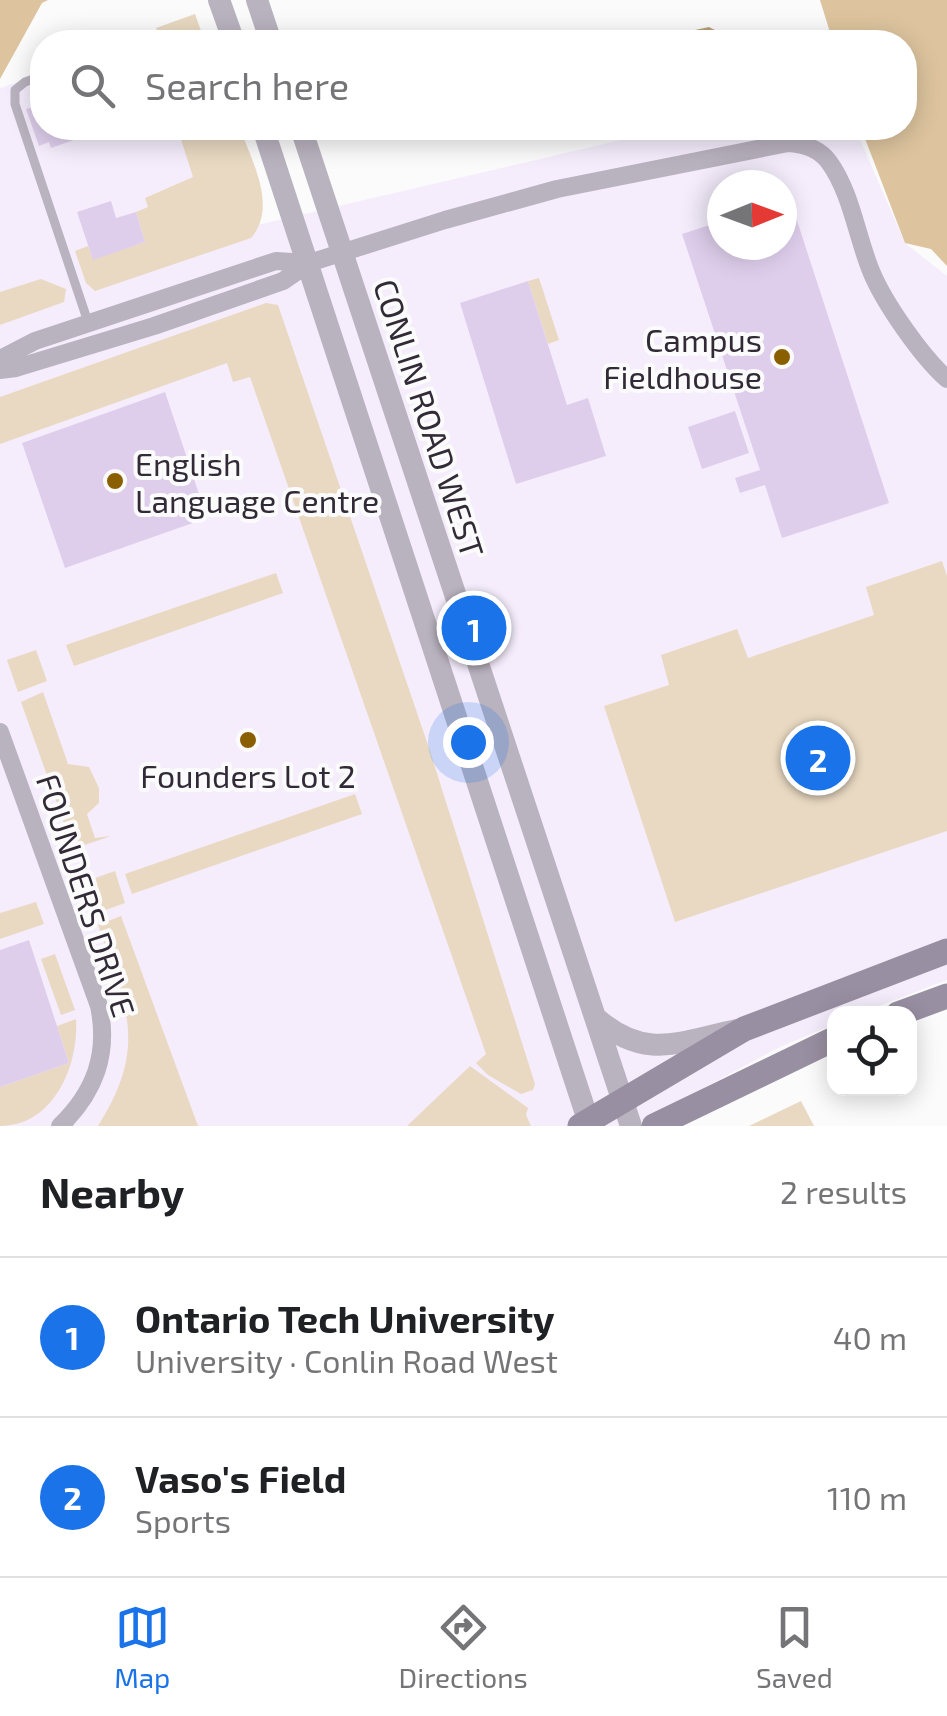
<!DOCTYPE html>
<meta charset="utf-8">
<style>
body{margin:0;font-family:"Exo 2",sans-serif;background:#f2f2f2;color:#202124}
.controls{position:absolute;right:30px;bottom:30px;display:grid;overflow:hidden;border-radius:20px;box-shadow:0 5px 25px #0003}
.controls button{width:90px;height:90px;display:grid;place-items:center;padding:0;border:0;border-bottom:2px solid #e0e0e0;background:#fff;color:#202124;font:50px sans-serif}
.compass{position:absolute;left:707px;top:170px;width:90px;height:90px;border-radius:50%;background:#fff;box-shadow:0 5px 25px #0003;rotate:89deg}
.you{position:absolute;left:468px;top:742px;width:35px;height:35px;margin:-25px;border:8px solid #fff;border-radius:50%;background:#1a73e8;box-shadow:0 0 0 15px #1a73e833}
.badge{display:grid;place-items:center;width:65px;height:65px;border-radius:50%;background:#1a73e8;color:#fff;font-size:32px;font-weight:700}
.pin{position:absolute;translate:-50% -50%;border:5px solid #fff;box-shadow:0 2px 10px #0006}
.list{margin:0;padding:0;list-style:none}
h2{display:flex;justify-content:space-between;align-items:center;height:130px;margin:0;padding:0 40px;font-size:42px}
h2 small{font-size:32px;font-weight:400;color:#757577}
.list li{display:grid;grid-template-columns:65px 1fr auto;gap:30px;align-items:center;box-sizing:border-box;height:160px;padding:0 40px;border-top:2px solid #e0e0e0}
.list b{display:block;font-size:38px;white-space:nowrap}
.list p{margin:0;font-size:32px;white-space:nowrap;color:#757577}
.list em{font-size:32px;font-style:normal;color:#757577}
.icon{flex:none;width:55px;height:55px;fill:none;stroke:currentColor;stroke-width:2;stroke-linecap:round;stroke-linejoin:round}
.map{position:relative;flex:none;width:947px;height:1126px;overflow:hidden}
.search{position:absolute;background:#fff;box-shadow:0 5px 25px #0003;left:30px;right:30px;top:30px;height:110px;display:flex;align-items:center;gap:25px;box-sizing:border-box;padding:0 35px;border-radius:40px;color:#757577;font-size:38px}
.sheet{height:450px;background:#fff}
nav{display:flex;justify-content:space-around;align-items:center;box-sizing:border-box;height:140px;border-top:2px solid #e0e0e0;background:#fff;font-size:28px;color:#757577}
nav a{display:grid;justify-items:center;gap:5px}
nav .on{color:#1a73e8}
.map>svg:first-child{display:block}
</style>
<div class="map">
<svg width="947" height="1126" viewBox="0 0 947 1126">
<rect width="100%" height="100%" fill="#fbfbfb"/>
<!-- built -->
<path fill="#f5edfc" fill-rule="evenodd" d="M42,74V128H216L249,227L672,128H855L905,243L947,276V980L860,1013L834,1014V1024L778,1048L632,1126H0V88ZM722,185H782V245H722Z"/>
<!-- green -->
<path fill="#e9d9c2" d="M195,14L205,42H162L156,28Z
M184,128H240C252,162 278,207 251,238L95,291L86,283L75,251L88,246L93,259L145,242L136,212L148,207L145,198L193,177L178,130Z
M539,278L559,340L548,344L528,281Z
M41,279L66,289L64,302L0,325V292Z
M266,303L278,305L429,748L535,1084L533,1090L521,1094L488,1075L476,1063L486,1054L250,377L233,382L227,363L0,444V397Z
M942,561L947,576V831L675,922L604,706L669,685L661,655L737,629L748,658L874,615L866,587Z
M276,573L283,593L74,666L66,645Z
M36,650L47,681L18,692L7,660Z
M43,692L68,764L89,767L99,788V803L87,814L95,838L111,836L73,849L21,702Z
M355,794L362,814L132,894L125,874Z
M115,871L125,903L95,914L84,882Z
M36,902L44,924L0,939V913Z
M121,916L198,1126H98C149,1045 126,1007 98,925Z
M55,954L75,1010L61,1015L41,959Z
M76,1019C79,1065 54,1126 0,1126V1087L69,1063L57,1026Z
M470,1066L528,1108L526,1115L531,1126H407Z
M801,1101L814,1126H749Z"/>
<!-- forest -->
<path fill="#ddc49e" d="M0,0H48L42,3L0,79Z
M820,0H947V266L931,249L905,243L861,128H904V42H833Z"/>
<!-- water -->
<path fill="#b8a07b" d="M709,27L738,42H639Z"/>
<!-- building -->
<path fill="#deceec" d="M42,90V128H108L51,148L49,142L39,146L26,109L37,106L33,93Z
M790,199L889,503L782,538L765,485L740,493L735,478L760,470L682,234L722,221V245H782V201Z
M111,201L116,218L136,212L145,242L93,260L77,212Z
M528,281L567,405L588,398L606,456L516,484L460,303Z
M165,392L207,518L65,568L22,443Z
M735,411L749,453L702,469L688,427Z
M29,940L69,1063L0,1087V950Z"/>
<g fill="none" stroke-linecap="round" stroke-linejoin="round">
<!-- service -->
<path stroke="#b9b2bf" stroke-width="9" d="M42,76L25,82L15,90V104L88,322"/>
<!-- minor -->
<path stroke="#b9b2bf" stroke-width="18" d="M0,359L35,341L276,261L309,263
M0,370L16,368L154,326L283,281L309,263L445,220L557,189L788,143C804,144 819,148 829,162C851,192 857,237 871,271C884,303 922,357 947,379
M0,732L99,1006C109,1054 95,1092 60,1126"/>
<!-- tertiary -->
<path stroke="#b9b2bf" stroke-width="22" d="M219,0L234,42
M257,0L271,42
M263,128L590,1126
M301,128L631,1126
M596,1018C645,1061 679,1042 737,1030"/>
<!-- secondary -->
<path stroke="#998fa2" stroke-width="25" d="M898,1014L947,996
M580,1126L744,1029L947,951
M654,1126L834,1039"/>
</g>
<!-- markers -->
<g fill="#8a5f00" stroke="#fbfbfb" stroke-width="4">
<circle cx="782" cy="357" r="10"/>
<circle cx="115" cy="481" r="10"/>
<circle cx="248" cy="740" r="10"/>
</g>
<g text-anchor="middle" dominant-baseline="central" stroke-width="8" stroke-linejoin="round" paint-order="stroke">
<!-- poi labels -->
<g font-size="32" fill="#322b37" stroke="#fbfbfb" text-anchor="end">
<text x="762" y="339">Campus<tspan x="762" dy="37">Fieldhouse</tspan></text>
<text x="135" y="463" text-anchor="start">English<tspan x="135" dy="37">Language Centre</tspan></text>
<text x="248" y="775" text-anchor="middle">Founders Lot 2</text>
</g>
<!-- street labels -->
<g font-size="32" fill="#322b37" stroke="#fbfbfb">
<text transform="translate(430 418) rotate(72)">CONLIN ROAD WEST</text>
<text transform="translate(87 895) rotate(72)">FOUNDERS DRIVE</text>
</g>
</g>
</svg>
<div class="controls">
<button><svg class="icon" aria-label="locate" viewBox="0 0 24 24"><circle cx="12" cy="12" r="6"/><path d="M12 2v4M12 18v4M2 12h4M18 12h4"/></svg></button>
</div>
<svg class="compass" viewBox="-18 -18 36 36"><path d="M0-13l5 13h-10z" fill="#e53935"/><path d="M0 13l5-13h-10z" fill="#757577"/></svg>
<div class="you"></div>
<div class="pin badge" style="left:474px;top:628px">1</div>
<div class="pin badge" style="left:818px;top:758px">2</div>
<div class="search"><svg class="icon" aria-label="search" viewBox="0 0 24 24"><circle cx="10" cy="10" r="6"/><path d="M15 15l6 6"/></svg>Search here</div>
</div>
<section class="sheet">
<h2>Nearby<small>2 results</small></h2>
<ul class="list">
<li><span class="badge">1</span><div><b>Ontario Tech University</b><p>University · Conlin Road West</p></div><em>40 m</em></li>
<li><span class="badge">2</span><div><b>Vaso's Field</b><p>Sports</p></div><em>110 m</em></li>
</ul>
</section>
<nav>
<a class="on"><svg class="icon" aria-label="map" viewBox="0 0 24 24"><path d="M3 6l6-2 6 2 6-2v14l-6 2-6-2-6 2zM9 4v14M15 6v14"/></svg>Map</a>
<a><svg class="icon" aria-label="directions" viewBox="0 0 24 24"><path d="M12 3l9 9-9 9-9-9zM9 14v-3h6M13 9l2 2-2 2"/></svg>Directions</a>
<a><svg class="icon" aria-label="saved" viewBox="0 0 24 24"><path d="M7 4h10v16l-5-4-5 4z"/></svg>Saved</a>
</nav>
